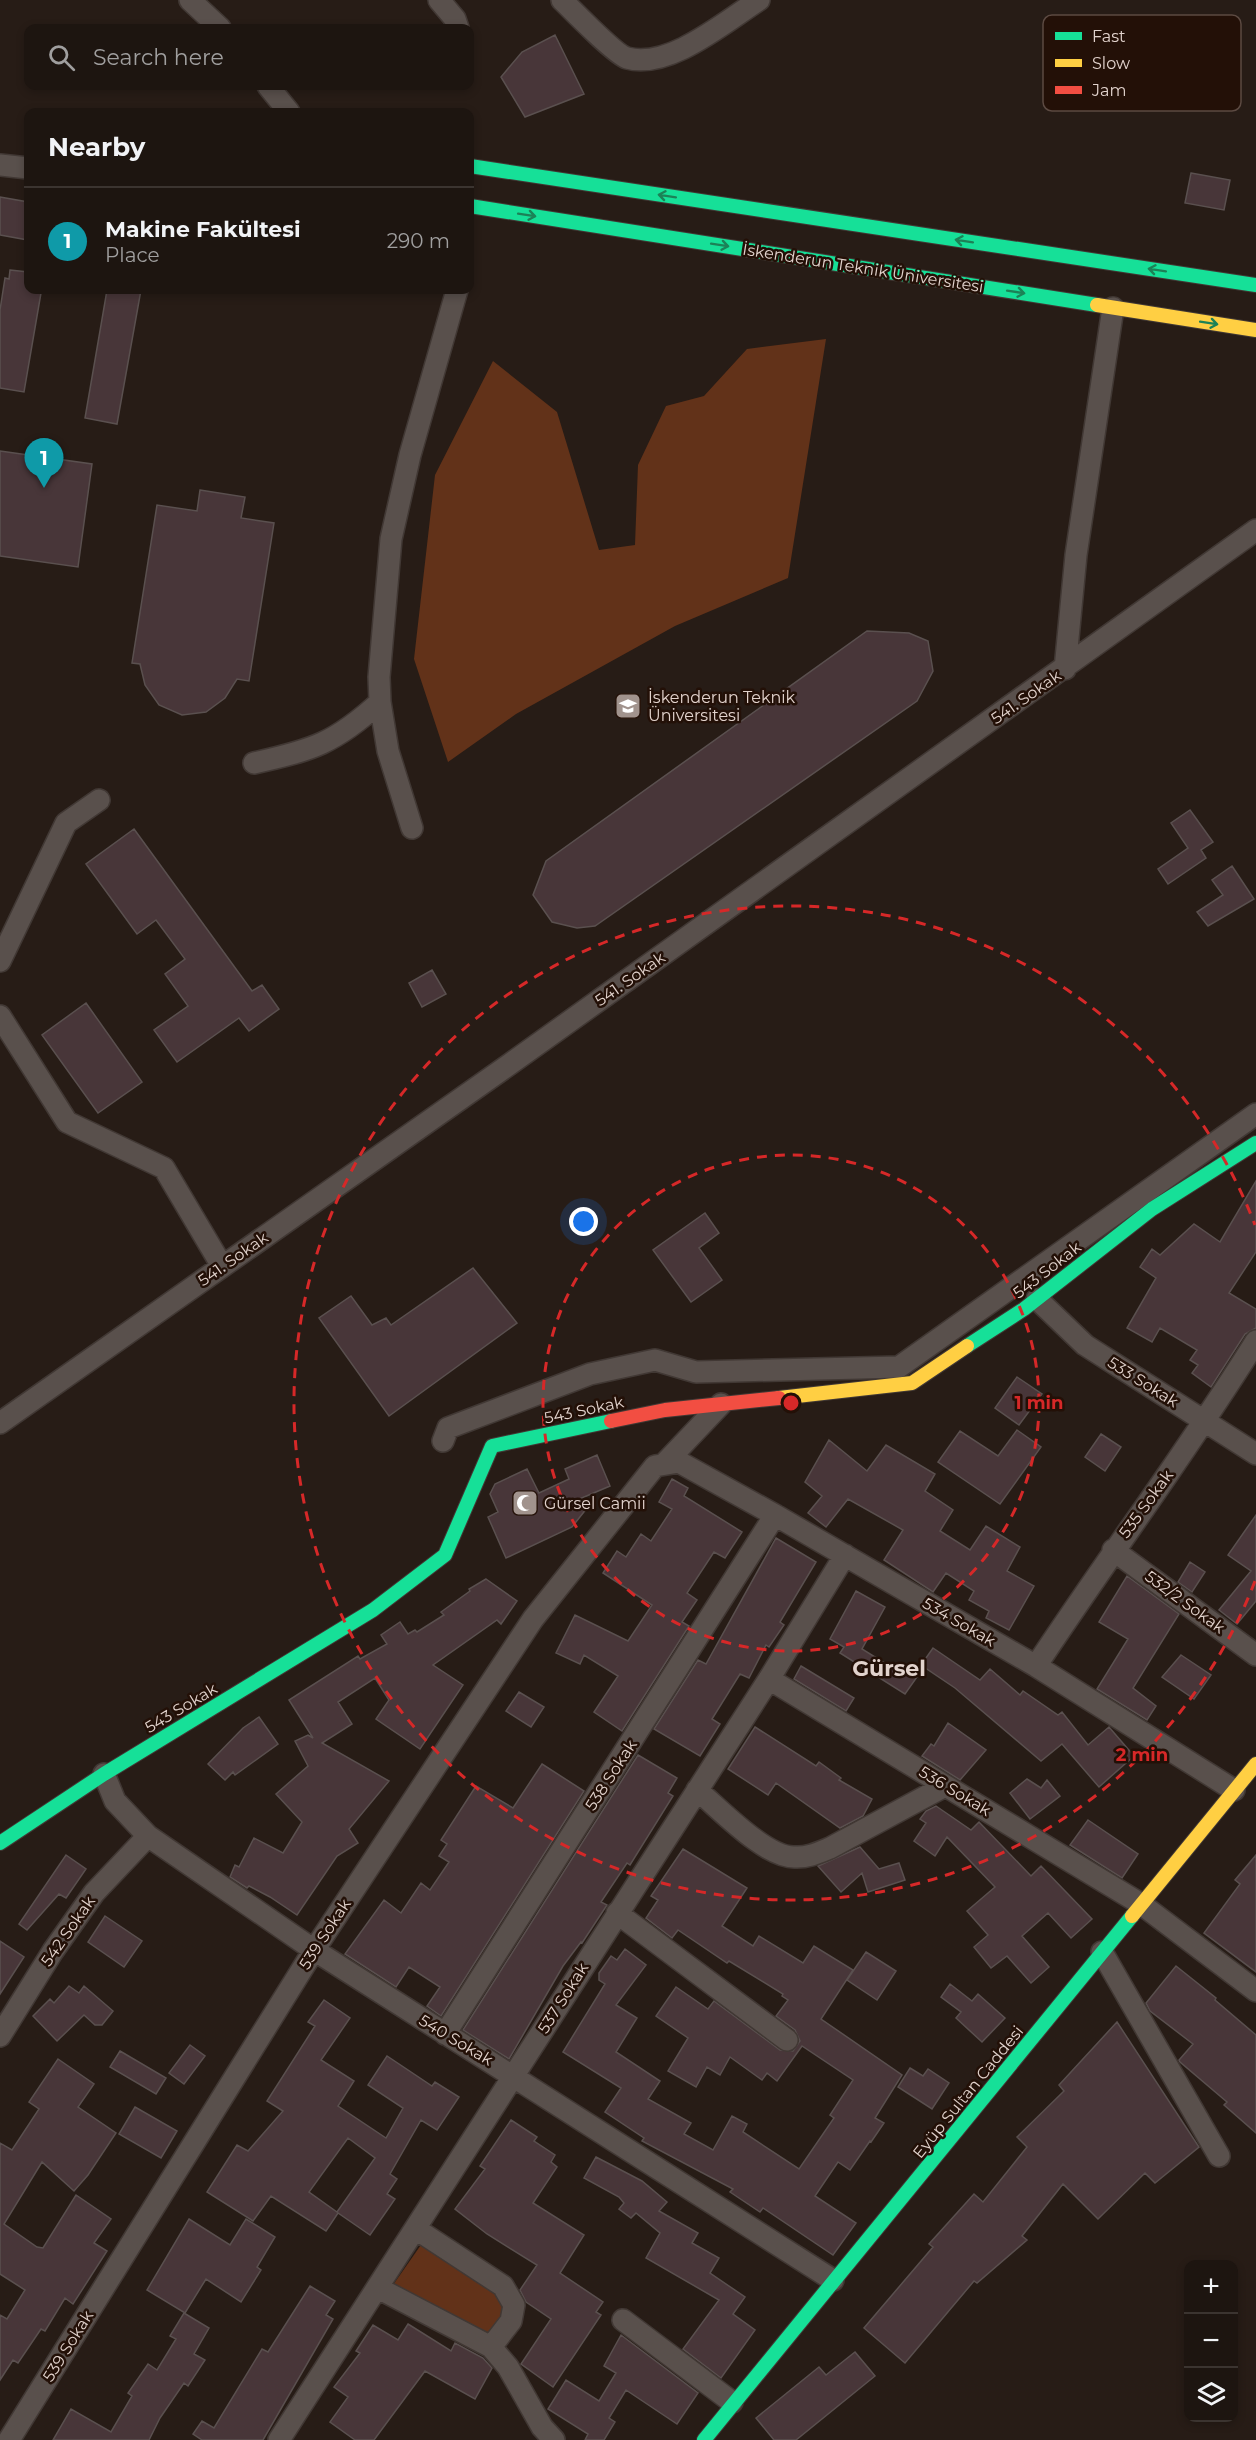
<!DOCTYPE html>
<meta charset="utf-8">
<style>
body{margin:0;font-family:Montserrat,sans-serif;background:#251e19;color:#f1f3f6}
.controls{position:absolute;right:18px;bottom:18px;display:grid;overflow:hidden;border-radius:12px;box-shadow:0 3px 9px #0003}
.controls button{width:54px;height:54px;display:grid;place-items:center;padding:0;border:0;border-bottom:2px solid #3b3430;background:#1d1510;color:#f1f3f6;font:30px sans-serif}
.you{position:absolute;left:584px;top:1222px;width:21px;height:21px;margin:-15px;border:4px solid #fff;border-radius:50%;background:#1a73e8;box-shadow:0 0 0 9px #1a73e833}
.badge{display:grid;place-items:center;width:39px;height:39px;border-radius:50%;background:#7c3aed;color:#fff;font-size:20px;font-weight:700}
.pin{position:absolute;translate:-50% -50px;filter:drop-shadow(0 2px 3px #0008)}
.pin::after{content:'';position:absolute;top:32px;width:21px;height:18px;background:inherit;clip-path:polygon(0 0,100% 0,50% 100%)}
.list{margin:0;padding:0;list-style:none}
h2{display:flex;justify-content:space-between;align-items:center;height:78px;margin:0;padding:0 24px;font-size:26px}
h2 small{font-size:20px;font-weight:400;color:#a09f9f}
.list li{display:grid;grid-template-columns:39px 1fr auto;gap:18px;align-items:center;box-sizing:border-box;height:108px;padding:0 24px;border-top:2px solid #3b3430}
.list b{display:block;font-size:22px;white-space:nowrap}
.list p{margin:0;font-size:20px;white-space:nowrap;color:#a09f9f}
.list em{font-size:20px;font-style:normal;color:#a09f9f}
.icon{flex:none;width:33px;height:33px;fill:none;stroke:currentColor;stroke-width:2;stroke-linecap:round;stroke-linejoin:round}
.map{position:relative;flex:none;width:1256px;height:2440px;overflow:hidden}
.search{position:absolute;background:#1d1510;box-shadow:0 3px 9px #0003;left:24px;top:24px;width:450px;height:66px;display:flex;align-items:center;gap:15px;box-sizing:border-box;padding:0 21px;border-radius:12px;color:#a09f9f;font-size:22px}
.panel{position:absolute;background:#1d1510;box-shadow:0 3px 9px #0003;left:24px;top:108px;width:450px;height:186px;border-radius:12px}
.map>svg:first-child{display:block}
</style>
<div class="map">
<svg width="1256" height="2440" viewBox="0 0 1256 2440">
<rect width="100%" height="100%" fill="#271c16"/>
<!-- green -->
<path fill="#623219" d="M826,339L788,578L675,626L516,714L448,762L414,659L435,475L493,361L557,412L599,550L635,545L638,465L666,406L704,396L747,349Z
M423,2242L499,2295L506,2316L490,2339L393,2285Z"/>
<!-- building -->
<path fill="#483639" stroke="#5a504f" stroke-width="1.5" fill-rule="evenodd" d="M555,35L584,94L525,117L501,77L522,52Z
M1191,173L1230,180L1224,210L1185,203Z
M0,197L28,202V240L0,235Z
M10,270L28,272V290H38L37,292L41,293L24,392L0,388V310L5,278L9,279Z
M107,290H141L117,424L85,418Z
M0,451L92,464L78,567L0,556Z
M200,490L245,497L241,518L274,523L249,681L237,679L225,698L206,712L182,715L159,705L145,685L140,664L132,663L157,505L197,511Z
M867,631L909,633L928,641L933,671L917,701L595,926L577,928L552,922L533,895L546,861Z
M1190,810L1213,842L1201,850L1206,858L1168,884L1158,869L1188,848L1171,823Z
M134,829L252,991L262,985L279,1009L249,1031L239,1018L177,1062L154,1030L188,1006L165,974L185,959L156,920L137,934L86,864Z
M1232,866L1254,899L1208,926L1197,912L1223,895L1212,880Z
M432,970L446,994L422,1007L409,983Z
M86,1003L142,1082L98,1113L42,1035Z
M1256,1181V1252L1229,1293L1256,1309V1328L1245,1334L1211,1387L1192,1373L1198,1365L1190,1360L1197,1350L1160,1328L1152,1342L1127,1328L1156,1278L1140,1267L1152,1249L1160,1255L1194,1224L1220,1242Z
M705,1213L719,1233L699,1248L722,1280L691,1302L653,1250Z
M473,1268L517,1323L389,1416L319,1318L351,1296L372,1325L386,1318L391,1325Z
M1017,1377L1042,1394L1019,1425L995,1408Z
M1017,1430L1041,1447L1000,1504L938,1462L960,1431L998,1456Z
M1101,1434L1121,1447L1105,1471L1085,1457Z
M829,1440L867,1471L886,1445L935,1474L925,1491L953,1510L940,1531L970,1550L986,1526L1020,1547L1007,1571L1034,1586L1009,1630L986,1618L989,1611L969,1600L974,1591L946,1573L933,1592L884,1560L903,1530L848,1499L826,1527L808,1513L822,1496L805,1482Z
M597,1455L610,1486L577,1500L587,1508L572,1527L506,1558L488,1517L498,1512L490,1494L495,1484L527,1469L539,1493L569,1479L565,1469Z
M672,1479L688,1488L684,1496L742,1532L725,1558L714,1552L687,1593L697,1600L682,1622L689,1626L622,1731L594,1712L618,1676L584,1655L580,1664L556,1653L575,1615L628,1641L652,1605L603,1573L617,1551L626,1557L641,1534L651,1541L672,1509L659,1502Z
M1256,1515V1601L1237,1624L1219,1610L1251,1571L1228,1555Z
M776,1538L816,1562L780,1622L784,1625L769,1647L766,1645L749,1678L740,1674L712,1719L720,1724L700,1756L654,1729L698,1660L706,1664Z
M1190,1562L1205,1572L1192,1592L1178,1582Z
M1127,1576L1179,1614L1133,1688L1156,1706L1147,1720L1097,1689L1128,1639L1099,1622Z
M486,1579L517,1601L501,1624L497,1620L433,1665L463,1685L420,1749L376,1719L389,1700L375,1678L338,1702L352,1724L322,1743L389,1781L349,1829L358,1843L337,1856L297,1915L270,1897L249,1886L247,1888L230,1877L235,1865L239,1867L254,1838L283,1853L302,1822L276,1794L308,1766L295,1741L308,1735L313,1738L289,1700L358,1656L360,1659L387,1644L381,1635L400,1622L408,1634L415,1630L417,1632L444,1615L441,1612L470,1591L469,1589Z
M856,1591L885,1607L862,1649L899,1672L903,1667L917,1677L905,1694L840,1653L844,1647L830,1639Z
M933,1648L980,1680L990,1669L1020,1695L1023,1691L1058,1715L1062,1712L1088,1745L1109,1727L1134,1756L1099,1787L1062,1744L1041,1761L955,1688L921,1665Z
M1181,1655L1211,1675L1194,1699L1162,1677Z
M801,1666L854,1698L846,1711L794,1679Z
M519,1692L544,1707L531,1727L506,1711Z
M259,1717L278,1744L235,1775L233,1772L225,1780L208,1764L243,1728Z
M948,1723L986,1750L960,1780L922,1756L931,1744L934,1746Z
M755,1727L816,1766L819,1762L841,1778L839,1780L872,1799L863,1816L840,1828L776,1783L768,1795L728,1769Z
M638,1755L677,1778L668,1793L673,1796L630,1865L627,1863L601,1902L607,1905L582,1943L581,1942L563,1966L509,2059L463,2030Z
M542,1764L584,1791L441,2016L427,2006L440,1987L409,1967L396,1987L345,1954L384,1900L401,1913L421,1883L430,1890L449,1862L439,1856L447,1844L441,1840L476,1786L513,1808Z
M1027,1779L1041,1788L1047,1780L1060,1796L1030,1819L1010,1793Z
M936,1806L971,1830L979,1822L1031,1876L1041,1866L1092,1919L1071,1938L1048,1913L1022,1936L1049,1967L1031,1983L1007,1956L991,1968L974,1947L988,1935L967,1911L995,1887L947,1837L935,1856L914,1841L926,1823L920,1819L926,1811Z
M1088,1820L1138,1854L1122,1878L1070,1845Z
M860,1847L879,1869L899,1863L905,1880L868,1892L862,1873L841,1892L818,1866Z
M683,1849L747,1888L722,1926L753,1946L759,1936L803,1963L814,1946L853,1970L821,2019L902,2075L875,2118L884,2123L871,2142L870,2141L850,2170L838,2162L815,2196L856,2223L833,2255L763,2208L760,2212L730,2192L733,2189L642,2141L644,2138L605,2112L621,2088L563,2052L605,1984L599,1980V1973L611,1956L617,1960L625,1949L646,1965L616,2005L637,2018L616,2052L660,2081L648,2099L691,2123L684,2134L713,2150L732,2116L747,2124L743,2132L799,2169L834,2118L830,2115L853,2080L802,2046L777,2081L767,2073L762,2080L730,2057L720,2075L707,2067L696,2087L668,2071L688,2038L656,2016L676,1987L708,2009L714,2001L780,2050L793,2051L800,2041L795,2030L776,2016L788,2000L782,1996L783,1994L729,1961L727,1963L678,1930L672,1938L646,1918L658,1900L651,1896Z
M66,1855L86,1869L66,1898L59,1894L27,1930L19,1924Z
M1256,1855V1972L1204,1933L1240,1884L1235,1880Z
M105,1916L142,1941L124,1967L88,1942Z
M0,1941L24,1957L0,1994Z
M866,1952L896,1971L877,2000L847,1980Z
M1176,1966L1216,1998L1215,2000L1256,2035V2133L1224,2105L1227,2102L1180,2062L1179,2060L1193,2044L1150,2011L1146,2003Z
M950,1984L972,2001L978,1994L1005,2018L982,2042L956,2018L961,2012L941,1997Z
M69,1986L79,1993L84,1986L113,2011L102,2025H95L84,2015L57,2041L33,2016L50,1999L54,2003Z
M324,2000L350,2018L321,2060L354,2081L338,2106L386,2138L403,2108L368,2085L387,2056L432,2086L435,2082L459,2097L437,2130L421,2120L390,2174L397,2179L387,2194L395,2199L370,2235L338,2213L326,2231L271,2196L253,2221L207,2192L237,2145L248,2151L283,2111L267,2101L315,2026L308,2022ZM348,2138L375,2158L337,2212L309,2192Z
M1117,2022L1199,2147L1155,2183L1145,2173L1098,2219L1063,2184L1022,2236L1027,2240L977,2283L974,2281L905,2363L864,2328L933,2247L929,2244L974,2194L983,2202L1027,2147L1017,2137L1064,2091L1059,2085Z
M190,2045L205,2056L184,2084L169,2073Z
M120,2051L166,2078L156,2094L110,2067Z
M58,2059L94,2084L78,2107L116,2133L88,2175L74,2191L42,2162L4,2224L37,2247L43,2248L76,2195L111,2219L94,2243L107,2251L73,2304L65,2298L45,2331L41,2329L18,2363L13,2360L0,2380V2315L7,2319L25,2290L0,2274V2143L12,2150L39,2109L29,2102Z
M910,2068L923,2076L928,2069L949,2083L932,2109L898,2087Z
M135,2107L177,2131L161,2158L119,2134Z
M511,2120L537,2137L534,2141L555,2155L551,2162L557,2167L533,2203L584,2235L560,2273L603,2302L596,2312L601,2315L553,2387L521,2364L551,2319L526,2302L520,2290L537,2265L487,2234L455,2209L485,2169L480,2166Z
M596,2157L642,2181L667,2202L659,2211L698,2233L692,2243L719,2258L710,2273L745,2297L733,2314L755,2330L721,2378L683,2349L719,2300L646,2258L660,2233L636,2213L631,2218L619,2209L624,2203L619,2197L584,2178Z
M189,2219L230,2245L246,2219L275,2237L257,2267L261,2270L241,2302L206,2279L185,2313L147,2290Z
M310,2286L335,2301L326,2315L333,2319L263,2440H202L193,2434L202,2421L214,2428L262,2349L268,2352Z
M184,2313L209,2328L194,2354L205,2360L188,2386L184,2383L160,2418L149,2440H53L71,2409L111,2432L132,2396L128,2393L148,2364L157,2370L176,2339L170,2336Z
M408,2324L451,2351L455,2343L483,2358L492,2368L475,2399L425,2371L374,2440H355L330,2422L348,2397L334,2387L360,2353L356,2351L373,2325L398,2340Z
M621,2335L698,2393L677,2424L626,2390L609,2418L615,2422L604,2440H585L588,2434L548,2409L566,2380L599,2401L616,2373L604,2366Z
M855,2352L875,2376L796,2440H774L756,2418L819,2367L826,2375Z"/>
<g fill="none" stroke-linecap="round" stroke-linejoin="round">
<!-- street casing -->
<g stroke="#413834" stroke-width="24">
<path id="street" d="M190,0L220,28
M439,0L455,19L458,28
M562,0C573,11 616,55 627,58C669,70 726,21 759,0
M268,86L289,112
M0,165L28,168
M1065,669L1076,555L1113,308
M254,763C313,750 335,743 380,702
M412,828L388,751L380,702L379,677L391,539L410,455L457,290
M0,961L66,823L99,800
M0,1016L67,1122L164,1168L222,1266
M1037,1299L1085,1345L1256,1454
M0,1423L510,1064L1256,530
M443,1441L448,1428L590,1374L655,1360L696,1372L899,1367L1256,1114
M666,1462L721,1404
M1113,1550L1256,1655
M1036,1666C1108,1557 1187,1452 1256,1341
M769,1679L1141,1904L1256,1991
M104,1774L115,1801L148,1836L314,1950L833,2280
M697,1790C720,1809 765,1857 794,1857C807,1858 818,1853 830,1848L945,1786
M617,1913L787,2040
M1102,1952L1219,2156
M445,2034L775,1515
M0,2036L53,1951L94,1893L148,1836
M416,2229L503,2286L514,2305L511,2321L491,2347
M378,2288L491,2347L508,2367L542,2427L554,2440
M623,2320L732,2402
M9,2440L314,1950L533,1619L655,1466L679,1462L775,1515L1036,1666L1234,1790
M279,2440L769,1679L845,1555"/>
</g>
<!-- fast casing -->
<g stroke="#413834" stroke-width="16">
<path id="fast" d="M470,166L1256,285
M470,206L1097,305
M967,1346L1024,1309L1152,1209L1256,1143
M0,1843L104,1774L373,1610L445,1555L492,1446L611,1421
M704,2440L1132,1916"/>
</g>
<!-- slow casing -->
<g stroke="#413834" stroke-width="16">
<path id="slow" d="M1097,305L1256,330
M779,1398L912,1383L967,1346
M1132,1916L1256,1764"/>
</g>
<!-- jam casing -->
<g stroke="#413834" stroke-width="16">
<path id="jam" d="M611,1421L665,1410L779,1398"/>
</g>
<!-- street -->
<use href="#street" stroke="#59504c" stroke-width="21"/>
<!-- fast -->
<use href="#fast" stroke="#16e098" stroke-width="14"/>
<!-- slow -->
<use href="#slow" stroke="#ffcf43" stroke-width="14"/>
<!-- jam -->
<use href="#jam" stroke="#f24e42" stroke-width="14"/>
</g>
<!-- one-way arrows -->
<defs><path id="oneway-shaft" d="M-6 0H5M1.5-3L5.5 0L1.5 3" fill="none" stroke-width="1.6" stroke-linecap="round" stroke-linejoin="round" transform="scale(1.5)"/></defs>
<g stroke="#1c8257">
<use href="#oneway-shaft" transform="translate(667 196) rotate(-171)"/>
<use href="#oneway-shaft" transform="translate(527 215) rotate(9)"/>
<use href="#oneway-shaft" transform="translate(964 241) rotate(-171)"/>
<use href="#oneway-shaft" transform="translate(720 245) rotate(9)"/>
<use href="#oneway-shaft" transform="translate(1157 270) rotate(-171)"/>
<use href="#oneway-shaft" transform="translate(1016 292) rotate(9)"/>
<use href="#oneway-shaft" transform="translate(1209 323) rotate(9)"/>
</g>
<!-- distance rings -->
<g fill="none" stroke="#d62828" stroke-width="3" stroke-dasharray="10 8">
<circle cx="791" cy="1403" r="248"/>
<path d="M1255 1581A497 497 0 1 1 1255 1225"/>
</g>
<!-- icons -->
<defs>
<g id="university-square" transform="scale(1.35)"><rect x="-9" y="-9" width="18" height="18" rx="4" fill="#a1938d" stroke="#231007"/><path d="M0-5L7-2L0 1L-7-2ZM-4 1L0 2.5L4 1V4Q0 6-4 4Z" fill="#fff"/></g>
<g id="mosque-square" transform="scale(1.35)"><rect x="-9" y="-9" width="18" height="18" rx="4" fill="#a1938d" stroke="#231007"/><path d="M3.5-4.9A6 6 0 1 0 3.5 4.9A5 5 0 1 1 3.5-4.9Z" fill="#fff"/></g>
</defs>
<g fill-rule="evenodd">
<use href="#university-square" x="628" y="706"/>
<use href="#mosque-square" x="525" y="1503"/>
</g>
<g text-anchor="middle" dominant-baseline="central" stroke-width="5" stroke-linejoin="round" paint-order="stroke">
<!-- street labels -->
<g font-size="16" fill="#e2d3cd" stroke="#231007">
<text transform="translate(863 268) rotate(9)">İskenderun Teknik Üniversitesi</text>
<text transform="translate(1026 697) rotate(-35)">541. Sokak</text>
<text transform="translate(630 979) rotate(-35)">541. Sokak</text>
<text transform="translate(233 1259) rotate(-35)">541. Sokak</text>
<text transform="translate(1047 1270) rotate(-38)">543 Sokak</text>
<text transform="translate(1143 1382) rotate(32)">533 Sokak</text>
<text transform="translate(584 1410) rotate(-12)">543 Sokak</text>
<text transform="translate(1146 1504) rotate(-54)">535 Sokak</text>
<text transform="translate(1185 1602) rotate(36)">532/2 Sokak</text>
<text transform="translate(959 1622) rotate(30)">534 Sokak</text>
<text transform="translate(181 1708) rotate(-31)">543 Sokak</text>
<text transform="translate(611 1775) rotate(-57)">538 Sokak</text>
<text transform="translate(955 1791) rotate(31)">536 Sokak</text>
<text transform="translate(68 1931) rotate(-55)">542 Sokak</text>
<text transform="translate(325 1934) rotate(-57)">539 Sokak</text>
<text transform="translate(563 1998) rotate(-58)">537 Sokak</text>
<text transform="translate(456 2040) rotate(31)">540 Sokak</text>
<text transform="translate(968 2092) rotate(-51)">Eyüp Sultan Caddesi</text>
<text transform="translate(68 2346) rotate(-58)">539 Sokak</text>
</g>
<!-- poi labels -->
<g font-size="16" fill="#e2d3cd" stroke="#231007" text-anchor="start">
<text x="648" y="697">İskenderun Teknik<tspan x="648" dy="18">Üniversitesi</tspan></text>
<text x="544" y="1503">Gürsel Camii</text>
</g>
<!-- district labels -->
<g font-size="22" font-weight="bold" fill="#e2d3cd" stroke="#231007">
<text x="889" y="1668">Gürsel</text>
</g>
</g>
<!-- legend -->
<rect x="1043" y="15" width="198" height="96" rx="9" fill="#231007" stroke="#5c4a42" stroke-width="1.5"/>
<rect x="1055" y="32" width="27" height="8" fill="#16e098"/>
<rect x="1055" y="59" width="27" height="8" fill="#ffcf43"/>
<rect x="1055" y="86" width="27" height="8" fill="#f24e42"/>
<g font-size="16" fill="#e2d3cd">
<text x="1092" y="42">Fast</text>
<text x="1092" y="69">Slow</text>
<text x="1092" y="96">Jam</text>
</g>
<circle cx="791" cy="1403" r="9" fill="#d62828" stroke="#231007" stroke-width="3"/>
<g font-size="18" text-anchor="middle" font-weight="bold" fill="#d62828" stroke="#231007" stroke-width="5" stroke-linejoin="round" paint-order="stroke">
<text x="1039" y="1409">1 min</text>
<text x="1142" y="1761">2 min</text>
</g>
</svg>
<div class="controls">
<button>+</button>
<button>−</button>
<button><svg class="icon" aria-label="layers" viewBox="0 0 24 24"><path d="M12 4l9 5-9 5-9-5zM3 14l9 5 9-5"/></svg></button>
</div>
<div class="you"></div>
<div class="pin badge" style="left:44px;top:488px;background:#0f9aa8">1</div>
<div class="search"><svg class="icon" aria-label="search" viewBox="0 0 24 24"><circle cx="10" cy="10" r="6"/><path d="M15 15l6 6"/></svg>Search here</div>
<section class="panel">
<h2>Nearby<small></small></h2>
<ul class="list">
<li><span class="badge" style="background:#0f9aa8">1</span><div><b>Makine Fakültesi</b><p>Place</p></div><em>290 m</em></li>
</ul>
</section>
</div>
